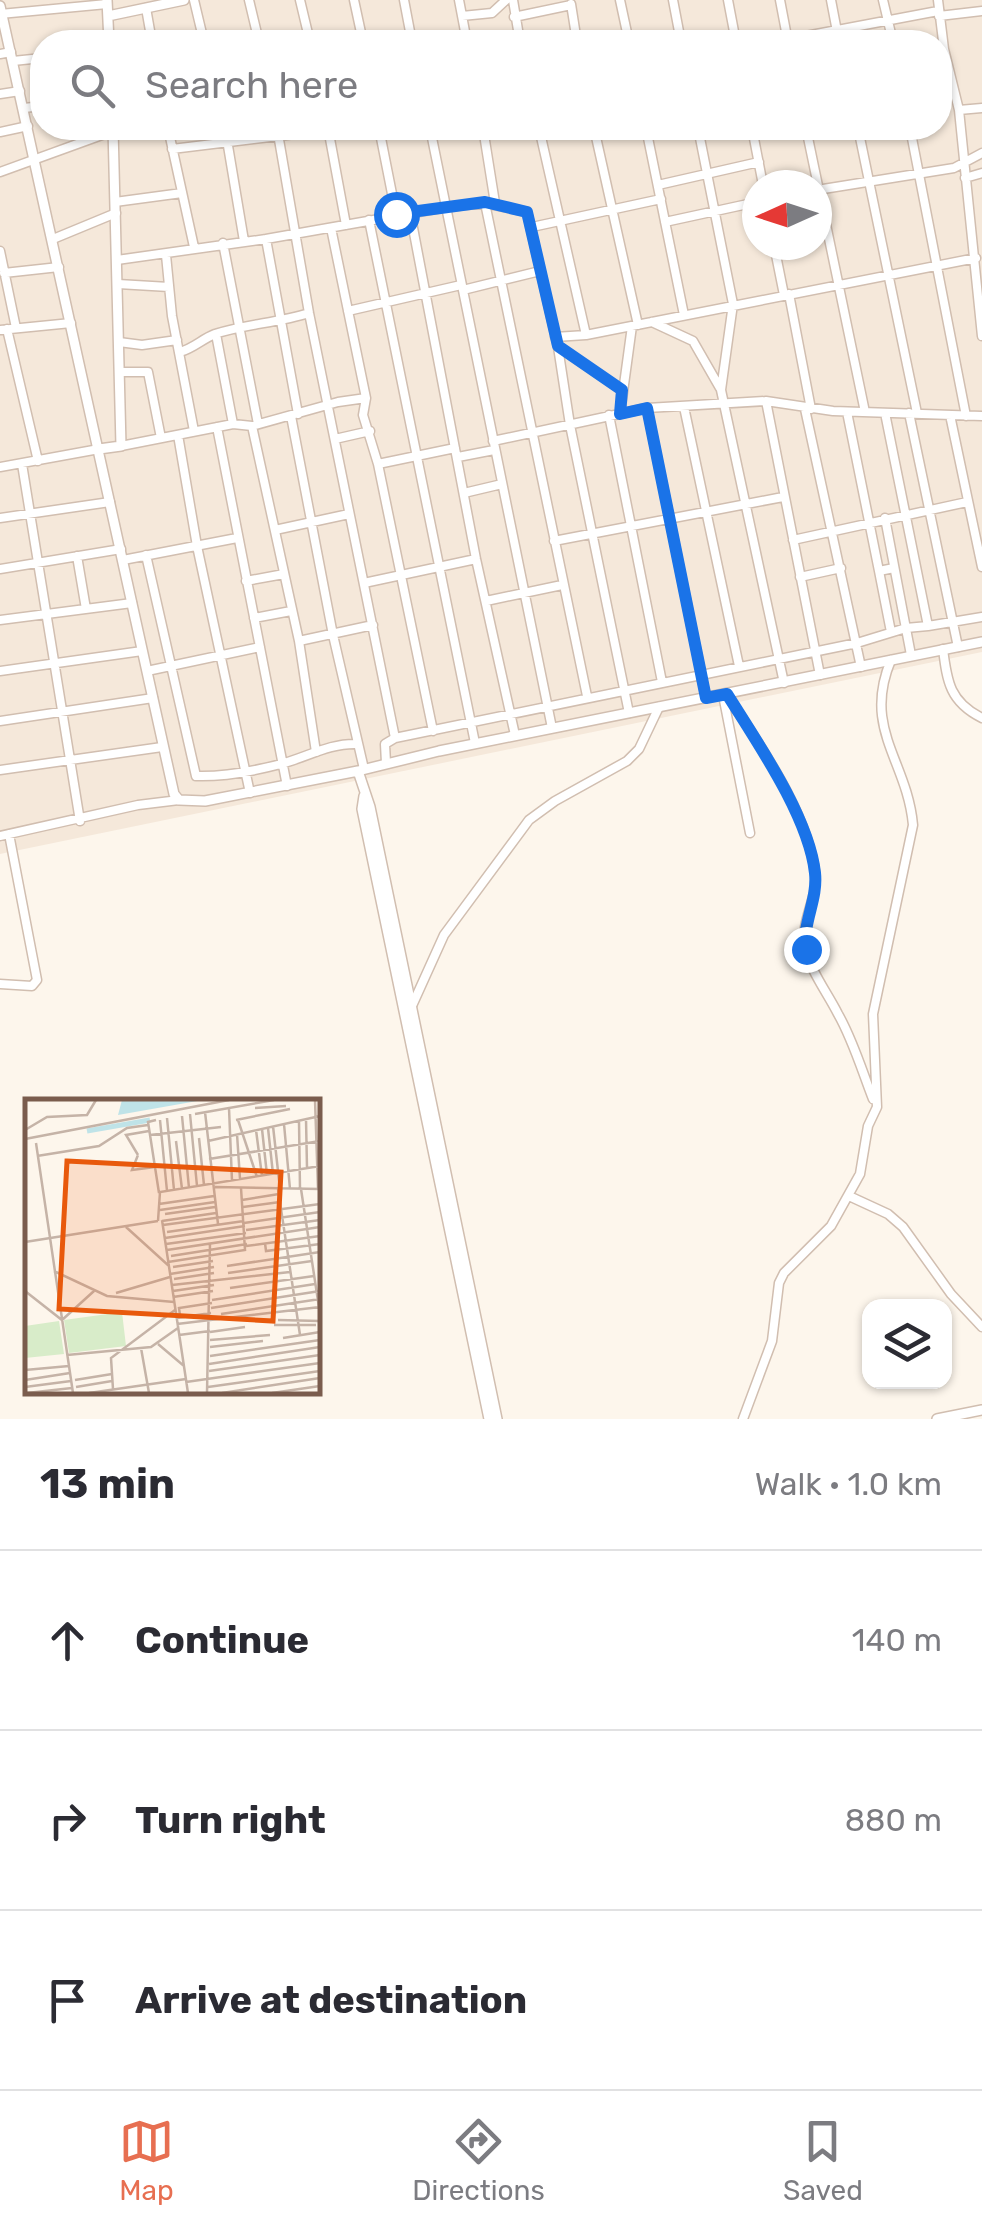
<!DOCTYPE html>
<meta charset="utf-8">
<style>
body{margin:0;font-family:Rubik,sans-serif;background:#f2f2f3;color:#2b2b33}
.controls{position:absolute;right:30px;bottom:30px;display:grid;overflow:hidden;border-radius:20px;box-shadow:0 2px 8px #0004}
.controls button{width:90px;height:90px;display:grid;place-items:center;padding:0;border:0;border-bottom:2px solid #e1e1e2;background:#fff;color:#2b2b33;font:50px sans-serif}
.compass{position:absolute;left:742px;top:170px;width:90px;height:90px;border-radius:50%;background:#fff;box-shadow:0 2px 8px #0004;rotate:267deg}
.stop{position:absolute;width:30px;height:30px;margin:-22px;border:8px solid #1a73e8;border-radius:50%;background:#fff}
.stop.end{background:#1a73e8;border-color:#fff;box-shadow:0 2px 10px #0008}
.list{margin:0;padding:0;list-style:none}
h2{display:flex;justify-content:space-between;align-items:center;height:130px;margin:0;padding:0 40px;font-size:42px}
h2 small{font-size:32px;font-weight:400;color:#7c7c81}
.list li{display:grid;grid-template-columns:65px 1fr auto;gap:30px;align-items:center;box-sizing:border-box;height:180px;padding:0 40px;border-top:2px solid #e1e1e2}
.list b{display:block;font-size:38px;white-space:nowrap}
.list em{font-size:32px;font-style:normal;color:#7c7c81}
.icon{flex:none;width:55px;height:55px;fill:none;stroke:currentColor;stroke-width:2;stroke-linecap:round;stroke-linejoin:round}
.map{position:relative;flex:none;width:982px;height:1419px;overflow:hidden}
.search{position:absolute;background:#fff;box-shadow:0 2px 8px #0004;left:30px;right:30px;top:30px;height:110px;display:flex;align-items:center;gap:25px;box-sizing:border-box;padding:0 35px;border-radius:40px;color:#7c7c81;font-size:38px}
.sheet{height:670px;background:#fff}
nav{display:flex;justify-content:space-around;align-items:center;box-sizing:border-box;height:140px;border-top:2px solid #e1e1e2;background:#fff;font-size:28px;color:#7c7c81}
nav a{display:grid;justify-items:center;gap:5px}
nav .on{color:#e76f51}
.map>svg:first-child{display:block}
</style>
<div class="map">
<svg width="982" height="1419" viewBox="0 0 982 1419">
<rect width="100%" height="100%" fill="#fdf6ec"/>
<!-- residential -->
<path fill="#f5e8da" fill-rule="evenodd" d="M0,0H982V652L0,854ZM42,42H940V128H42ZM757,185H817V245H757Z"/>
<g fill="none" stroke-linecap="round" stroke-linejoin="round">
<!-- minor casing -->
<g stroke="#d1beb0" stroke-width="11">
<path id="minor" d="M194,0L204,42
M249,0L259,42
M300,0L310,42
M354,0L363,42
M404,0L412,42
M459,0L467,42
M513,0L520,42
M620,0L629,42
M673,0L681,42
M728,0L736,42
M780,0L788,42
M831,0L839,42
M883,0L893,42
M938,0L944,49L959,110L982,336
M571,4L577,42
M146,8L152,42
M0,14L107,4
M462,16L492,13L506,0
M939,16L982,11
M514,17L571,5
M774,42L938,11
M0,54L11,52
M13,61L42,58
M0,94L20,91
M24,108L42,106
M959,110L982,108
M168,128L194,247
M225,128L244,241
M277,128L309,313L395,738
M328,128L346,225
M379,128L396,214
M430,128L552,728
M483,128L495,203
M539,128L586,335
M594,128L638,325
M646,128L684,315
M698,128L733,304L721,390L784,683
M752,128L763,185
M806,128L865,412
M858,128L917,413
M910,128L966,416
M0,132L28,126
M172,149L328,130
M0,172L113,131
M965,178L982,173
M658,185L759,162
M817,190L954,168L982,153
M115,202L182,193
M485,203L587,696
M410,212L476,559L515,735
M369,220L475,743
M665,222L757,202
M532,227L661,199
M331,228L366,398L363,415L378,464L433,731
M53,239L116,213
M266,239L298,414
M223,243L258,424
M774,245L784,295
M0,251L16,328
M166,255L172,316L194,431
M117,260L266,239L447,207L485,203L527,212L558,347L570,425L629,713
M4,273L59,267
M118,284L169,287
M463,290L540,271
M789,294L811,409
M348,311L461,285
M652,322L693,341L720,388
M7,329L38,461
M0,330L71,323
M216,334L233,424
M555,337L586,335L976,258
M119,342L142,345L177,340
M559,347L622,390
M180,352C194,348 202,339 215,334C245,324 278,323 309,313
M120,372H148L161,438
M766,401L820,675
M684,407L739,666
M647,408L706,698
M805,409L861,667
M847,412L879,571
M885,413L928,626L982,617
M909,413L958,647
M620,414L632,326
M609,415L662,682
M950,415L982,567
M291,416L333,635L364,769
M252,426L299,641L316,752
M217,427L287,786
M178,435L197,546L250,793
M335,439L370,431
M493,441L647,408L766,401L833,411L982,416
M121,446L233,424L252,426L338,402L366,398
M458,457L494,450
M22,464L80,821
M378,464L455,448
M0,467L99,449
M464,493L502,484
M0,518L110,502
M885,518L911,655
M275,530L349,514
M793,540L967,502
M554,541L783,497
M146,555L196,776C223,777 254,771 281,764C307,757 330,743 357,744
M77,556L86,609
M123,560L237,538
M0,569L121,549
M800,577L841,568
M246,581L284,574
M364,583L476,559
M486,601L562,585
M254,618L291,611
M0,620L132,603
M891,632L879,571L894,568
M299,641L373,625
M943,649C947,682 950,702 982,718
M0,671L142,651
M147,671L260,647
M723,695L750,833
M727,695C761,747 805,808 815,871C819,897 800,920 805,946C810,971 827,992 838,1014C853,1040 862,1071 873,1099
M0,721L153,698
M386,763L385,744L395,738L857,643L906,628L928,626
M0,770L162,747
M0,836L138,805L179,800
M0,984L32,986L37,980L9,834
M411,1008L444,935L529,820L555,801L627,761L639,749L659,707
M849,1196L888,1214L903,1227L951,1294L982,1327
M743,1419L772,1341L779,1283L784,1273L831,1226L860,1174L868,1126L877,1107L873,1014L913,825C907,760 862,729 891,660"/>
</g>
<!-- tertiary casing -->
<g stroke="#d1beb0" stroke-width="12">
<path id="tertiary" d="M107,0L109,42
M0,6L174,794L179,800L205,801L358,771L370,807L497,1419
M108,16L184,0
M99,449L121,446L113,128
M358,771L439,751L982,642
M364,796L362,809L489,1419
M937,1419L982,1410"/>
</g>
<!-- minor -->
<use href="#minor" stroke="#fff" stroke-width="8"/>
<!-- tertiary -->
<use href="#tertiary" stroke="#fff" stroke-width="9"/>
</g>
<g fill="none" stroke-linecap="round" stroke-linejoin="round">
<!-- route -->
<path stroke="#1a73e8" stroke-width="12" d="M396,214L485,202L527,212L558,346L622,390L620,414L647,408L706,698L727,694C757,742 809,817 815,873C818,900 802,923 806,949"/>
</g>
<!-- overview -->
<g transform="translate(25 1099)">
<rect width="295" height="295" fill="#fdf6ec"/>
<path d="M97,213L101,247L44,254L39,221ZM34,222L39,255L0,259V227Z" fill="#d8ecc9"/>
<path d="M97,1H178L93,16Z" fill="#bfe3e8"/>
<path fill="none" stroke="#bfe3e8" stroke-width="5" d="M62,32L125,21"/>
<path fill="none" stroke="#c5b3a7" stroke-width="2.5" d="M290,1L293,90M204,9L207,82M230,9L261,7M180,13L193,125M165,15L172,87M170,15L249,1M157,17L164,89M142,19L149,91M281,20L282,69M131,21L123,23L134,94M135,21L142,92M211,21L265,10M213,21L232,78M274,22L275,90M259,25L265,90M248,27L255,90M243,29L248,75M237,30L242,76M0,31L22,18L62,16L71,1M231,31L237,77M212,35L215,80M125,36L196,28M174,39L179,86M0,40L204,1M151,42L157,90M183,42L295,17M11,44L48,294M113,56L101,36L124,32M113,56L107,71L130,68M12,57L74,47L102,29L123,26M184,60L295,42M190,88L295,90M253,90L275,236M276,90L295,215M217,101L254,95M134,105L189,97M218,108L255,103M135,111L190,103M140,115L190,108M137,121L163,294M133,122L135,93L295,67M137,122L191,114M219,124L295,113M138,126L295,105M101,128L144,167M221,131L295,121M142,133L219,122M140,139L220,127M0,143L133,122M240,144L241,152L295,145M141,145L221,134M221,147L295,137M142,151L295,128M146,157L222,145M143,163L220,151L216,89M202,167L295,153M148,168L188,162M29,172L82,197L149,203M203,174L287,162M145,175L189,168M149,180L189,174M147,186L265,173M205,189L289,177M0,192L37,221L69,192M148,192L189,186M91,194L145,178M148,198L188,192M187,201L290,185M186,209L295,192M196,215L295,200M155,216L154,209L187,204M152,219L186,214M253,221L295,222M152,225L295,208M249,226H291M185,233L220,228M154,236L185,232M258,239L295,233M185,241L245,236M133,245L159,267M185,248L238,242M116,249L124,294M42,256L126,248L153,229M185,257L295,241M184,265L295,248M0,271L44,267M184,272L295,256M0,281L45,274M50,281L87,275M161,283L295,264M0,288L46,282M51,288L87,282M183,288L295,272M88,290L86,259L150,211M2,294L47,289M64,294L161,280M182,294L185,144M197,294L295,279M247,294L295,287"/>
<path fill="#e8590c" fill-opacity="0.15" stroke="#e8590c" stroke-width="5" d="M42,62L256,73L248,222L34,210Z"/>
<rect width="295" height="295" fill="none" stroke="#7a5c4d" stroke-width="5"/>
</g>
</svg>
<div class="controls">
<button><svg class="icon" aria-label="layers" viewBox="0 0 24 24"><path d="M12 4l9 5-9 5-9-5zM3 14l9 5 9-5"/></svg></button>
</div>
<svg class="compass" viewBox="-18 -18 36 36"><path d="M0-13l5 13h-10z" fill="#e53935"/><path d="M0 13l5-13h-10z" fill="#7c7c81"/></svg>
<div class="stop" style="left:396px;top:214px"></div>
<div class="stop end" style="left:806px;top:949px"></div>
<div class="search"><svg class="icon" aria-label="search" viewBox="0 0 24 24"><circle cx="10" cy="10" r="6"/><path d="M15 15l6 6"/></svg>Search here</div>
</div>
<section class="sheet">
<h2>13 min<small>Walk · 1.0 km</small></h2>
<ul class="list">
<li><svg class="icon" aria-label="ahead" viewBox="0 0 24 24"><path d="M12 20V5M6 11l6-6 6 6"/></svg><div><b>Continue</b></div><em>140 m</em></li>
<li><svg class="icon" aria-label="right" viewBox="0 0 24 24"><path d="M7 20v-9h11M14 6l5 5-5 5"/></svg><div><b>Turn right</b></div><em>880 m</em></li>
<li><svg class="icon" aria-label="arrive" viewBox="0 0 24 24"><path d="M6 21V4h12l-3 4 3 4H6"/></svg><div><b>Arrive at destination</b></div></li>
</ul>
</section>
<nav>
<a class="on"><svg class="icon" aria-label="map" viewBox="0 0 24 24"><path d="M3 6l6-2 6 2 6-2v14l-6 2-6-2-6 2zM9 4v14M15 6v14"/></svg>Map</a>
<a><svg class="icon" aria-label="directions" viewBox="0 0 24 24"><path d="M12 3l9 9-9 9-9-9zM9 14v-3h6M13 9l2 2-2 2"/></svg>Directions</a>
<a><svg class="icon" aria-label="saved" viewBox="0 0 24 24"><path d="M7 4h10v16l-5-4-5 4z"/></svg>Saved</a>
</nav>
